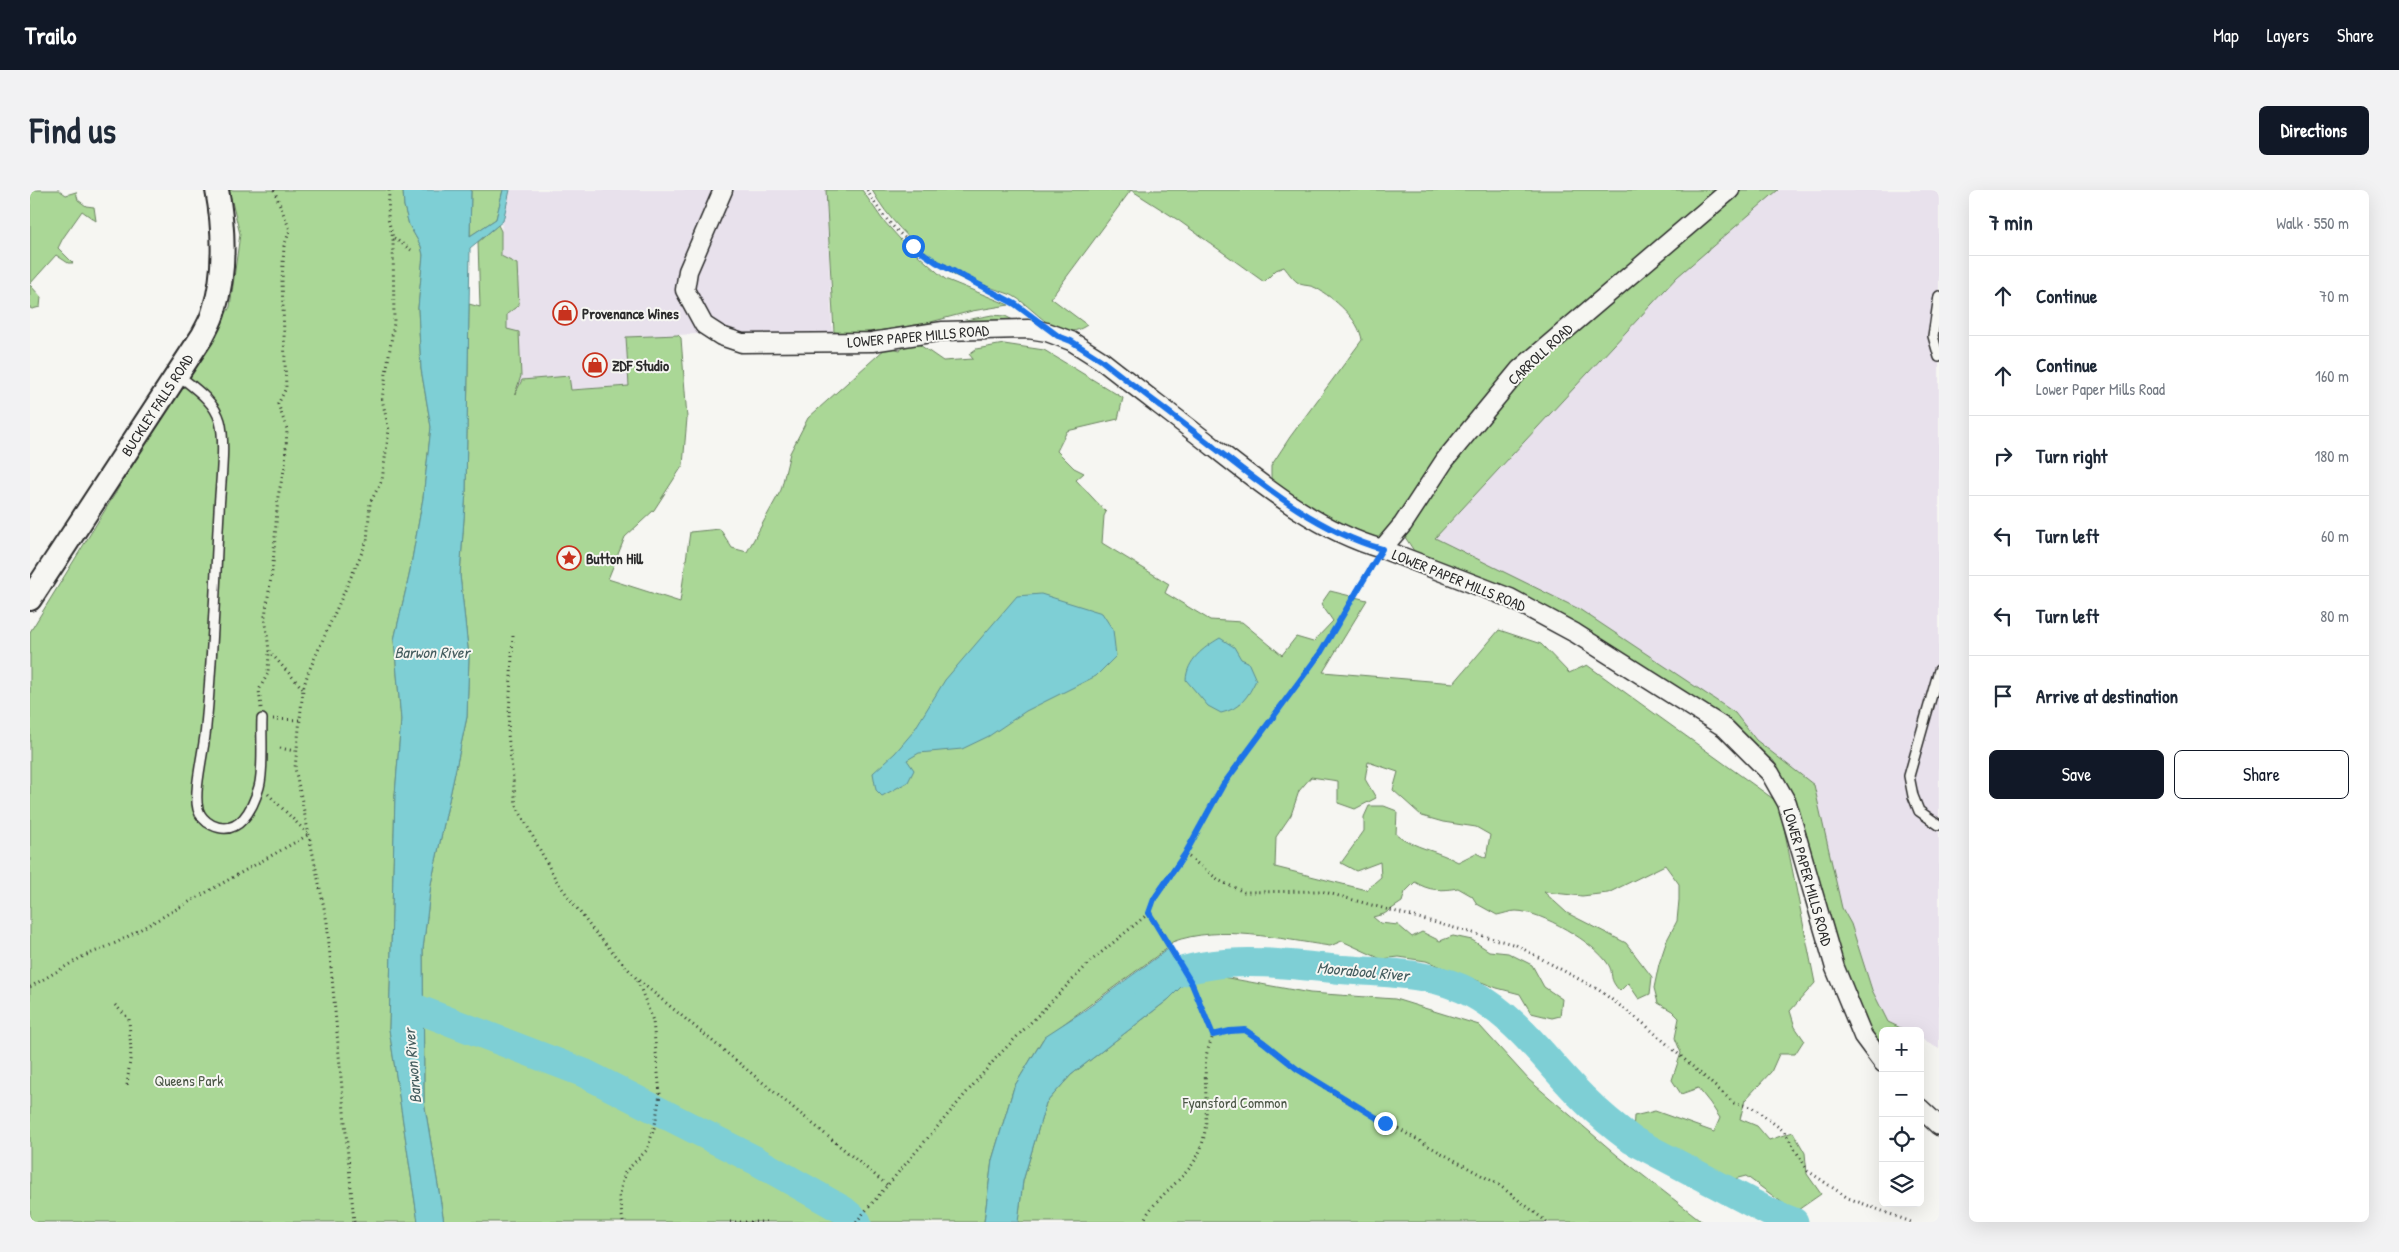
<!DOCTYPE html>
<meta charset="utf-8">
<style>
body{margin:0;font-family:"Patrick Hand",sans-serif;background:#f2f2f3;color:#1f2937}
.controls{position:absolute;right:15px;bottom:15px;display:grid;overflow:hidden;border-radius:8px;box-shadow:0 5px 20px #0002}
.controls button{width:45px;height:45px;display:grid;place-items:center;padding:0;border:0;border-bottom:1px solid #e0e1e3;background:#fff;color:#1f2937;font:25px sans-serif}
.stop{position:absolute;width:15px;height:15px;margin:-11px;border:4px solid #1a73e8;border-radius:50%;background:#fff}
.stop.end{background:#1a73e8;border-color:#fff;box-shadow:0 1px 5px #0008}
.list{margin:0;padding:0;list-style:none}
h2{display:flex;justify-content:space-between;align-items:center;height:65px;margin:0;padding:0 20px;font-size:21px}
h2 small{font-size:16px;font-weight:400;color:#747a83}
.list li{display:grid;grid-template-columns:32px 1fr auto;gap:15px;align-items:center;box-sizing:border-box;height:80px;padding:0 20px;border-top:1px solid #e0e1e3}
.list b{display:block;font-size:19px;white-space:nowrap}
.list p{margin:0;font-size:16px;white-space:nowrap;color:#747a83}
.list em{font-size:16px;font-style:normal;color:#747a83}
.actions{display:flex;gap:10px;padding:15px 20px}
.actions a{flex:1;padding:11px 0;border:1px solid #111827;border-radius:8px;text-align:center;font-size:18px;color:#111827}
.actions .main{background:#111827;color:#fff}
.icon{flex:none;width:28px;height:28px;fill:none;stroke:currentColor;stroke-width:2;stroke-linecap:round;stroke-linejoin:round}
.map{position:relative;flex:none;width:1909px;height:1032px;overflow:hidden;border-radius:8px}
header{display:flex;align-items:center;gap:30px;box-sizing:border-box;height:70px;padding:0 25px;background:#111827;color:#fff}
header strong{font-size:24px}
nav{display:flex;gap:28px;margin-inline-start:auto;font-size:18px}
.intro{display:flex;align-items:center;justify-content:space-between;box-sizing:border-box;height:120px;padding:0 30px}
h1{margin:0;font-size:35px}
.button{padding:12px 22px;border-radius:8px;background:#111827;color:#fff;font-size:18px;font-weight:700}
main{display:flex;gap:30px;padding:0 30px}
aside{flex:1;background:#fff;border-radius:8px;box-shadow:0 5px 20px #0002}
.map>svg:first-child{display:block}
</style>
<header>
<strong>Trailo</strong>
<nav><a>Map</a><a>Layers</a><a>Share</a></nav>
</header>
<div class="intro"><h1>Find us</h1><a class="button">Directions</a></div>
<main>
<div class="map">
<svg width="1909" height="1032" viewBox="0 0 1909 1032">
<rect width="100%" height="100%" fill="#f6f6f2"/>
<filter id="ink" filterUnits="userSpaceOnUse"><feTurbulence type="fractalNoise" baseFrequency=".02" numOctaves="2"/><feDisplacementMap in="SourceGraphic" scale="10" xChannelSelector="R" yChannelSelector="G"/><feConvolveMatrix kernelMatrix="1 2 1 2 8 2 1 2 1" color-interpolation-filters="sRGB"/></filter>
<g filter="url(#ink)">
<!-- built -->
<path fill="#e8e1ec" d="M471,0H796L803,158L727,163L669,144L597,147L599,196L473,203Z
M1748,0H1909V859L1890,848V841H1877L1858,832L1842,800L1821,734L1812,718L1784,595L1726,550L1705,523L1549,419L1405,348L1647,87Z"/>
<!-- green -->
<path fill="#aad796" stroke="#6a8160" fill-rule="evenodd" d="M0,0H29L36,5L46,2L48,10L56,16L64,17L66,31L52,21L33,48L28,58L43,73H38L26,65L0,94Z
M199,0H373L374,16L379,35L391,56L393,65L388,118L391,179L401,237L393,308L379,386L364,450L371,530L365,605L359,839L388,1032H0V442L200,117L210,44Z
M441,0H473L466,29L440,46Z
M796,0H832L852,29L870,49L915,89L979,115L942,121L897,133L862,139L822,144L804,142Z
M842,0H1101L1021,108L1057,135C1026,157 1004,114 979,104C961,97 942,93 924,85C918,81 912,75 906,71C880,50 858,29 842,0Z
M1101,0H1748L1647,87L1405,348L1549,419L1705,523L1726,550L1784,595L1812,718L1821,734L1842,800L1858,832L1877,841H1853V861L1830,822L1816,793L1749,580L1743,570L1729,563L1682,528L1386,364L1375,347C1391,305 1442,251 1471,213L1356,356L1307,334L1241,291V276L1260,247L1332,150C1329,129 1304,108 1286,98C1281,95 1275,96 1270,94C1263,90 1259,83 1254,77L1246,80L1234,92L1148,30Z
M468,35L471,41V66L487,74L489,115L477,124V139L489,142L491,186L485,204L492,190L539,186L541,200L599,196L596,147L648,145L651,148L657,228L653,275L624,320L595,347L578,389L650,412L660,342L690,339L702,358L717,362L751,300L760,263L778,228L857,157L870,160L884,151L913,171L943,169L939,164L946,159L974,154L1014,160L1093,208L1088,229L1037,241L1027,261L1044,278L1054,283L1046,290L1076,322L1074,326L1072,353L1139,394L1135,403L1180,430L1212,432L1252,465L1266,447L1283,452L1303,431L1291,414L1300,401L1337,410L1293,482L1424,493L1469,440L1511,454L1539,483L1557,475L1749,613L1785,793L1760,821L1765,837L1774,850L1765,864H1749L1741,882L1715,910L1710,929L1727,936L1739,950L1763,942L1775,963L1777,984L1791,1004L1765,1022L1716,986L1692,992L1603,942L1604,926L1625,921L1684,942L1690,928L1680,913L1668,898L1651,904L1642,890L1651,863L1645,848L1649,828L1642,821L1628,813L1624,798L1629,774L1637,750L1647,731L1649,710V694L1635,675L1578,703L1552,706L1514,702L1537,723L1596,753L1622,787L1620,804L1609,809L1598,793L1590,801C1577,787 1585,785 1578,774C1565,753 1511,721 1486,721C1480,721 1473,724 1467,725L1447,714L1442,706L1428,698C1411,701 1399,701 1385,692L1375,702L1372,712L1354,724L1343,727L1350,733L1368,735L1382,747L1392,742L1410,751L1423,746L1442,750L1459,761L1478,763L1502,775L1514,797L1532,809L1530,826L1522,828L1501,823L1490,804L1467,798L1396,771L1369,767L1351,769L1312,751L1300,756C1249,749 1191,734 1142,752L1139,757L1013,849L984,897L962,970L954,1032H414L394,911L393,759L401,694L437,527L439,467L430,385L436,301L439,114L450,117L448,52ZM1338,572L1368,582L1363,600L1392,626L1413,632L1446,637L1460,645L1456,668L1446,663L1428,672C1406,660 1386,659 1366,644L1367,621L1354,616H1339L1334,627V641L1311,673L1326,681L1350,672L1351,687L1336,700L1245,677L1246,647L1261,625L1269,601L1281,587L1308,591V613L1325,619L1346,608L1335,589Z
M0,95L11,107L10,117L2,119L0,118Z
M962,125L975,126L983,130L920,133Z
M1187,786L1280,803L1365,809L1449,835L1499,890L1588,966L1673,1032H988L993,991L1016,913L1041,885L1139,809L1157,791Z"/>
<!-- water -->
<path fill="#7ecfd5" stroke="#5d8d91" d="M373,0H441L440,46L466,29L473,0H480L473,31L440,58L436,301L430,385L439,467L437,527L401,694L393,759L394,911L414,1032H388L359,839L365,605L371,530L364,450L379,386L393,308L401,237L391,179L388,118L393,65L391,56L379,35L374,16Z
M1011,404L1072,423L1083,440L1086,466L1066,486L996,521L959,546L932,559L889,563L877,570L884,580L878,592L852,606L846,600L843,583L865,563L883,542L915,490L987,406Z
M1190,448L1204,457L1211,469L1218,472L1226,490C1218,507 1210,519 1191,523L1178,516L1156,490C1157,470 1173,458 1190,448Z
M1138,759L1157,791L1139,809L1041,885L1016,913L993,991L988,1032H954L962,970L984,897L1015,846L1055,820Z"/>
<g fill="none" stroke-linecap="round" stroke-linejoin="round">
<!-- river -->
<path stroke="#7ecfd5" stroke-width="29" d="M1117,797C1136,785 1158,778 1181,775C1222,769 1264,775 1306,779C1350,783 1403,781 1443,804C1489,829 1519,875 1556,911C1570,925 1586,938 1602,950L1741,1023L1764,1032
M377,815L554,883L725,970L813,1020L827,1032"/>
<!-- service casing -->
<g stroke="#2b2b2b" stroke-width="12">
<path id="service" d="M1909,106L1903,146L1909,167
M147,184C163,197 184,210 190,231C196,253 190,297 189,321C185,393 183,465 176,536C175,557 163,600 168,619C170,626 176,632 182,635C209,648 223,618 229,597C234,580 231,547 232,529
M1909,480L1879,586L1883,606L1889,621L1909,635"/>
</g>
<!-- minor casing -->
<g stroke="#2b2b2b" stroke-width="21">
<path id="minor" d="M693,0L658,81L655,100L674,135L691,146L712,153L842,152L913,141L998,139L1017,142L1041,151L1071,170C1109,200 1148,229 1186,259C1236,298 1289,341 1352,359L1480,408L1545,443L1695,538L1740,583L1757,613L1805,778L1833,846L1853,873
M1352,359L1373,334L1415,270L1490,179L1700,0
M1890,918L1909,936"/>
</g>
<!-- tertiary casing -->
<g stroke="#2b2b2b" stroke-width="26">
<path id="tertiary" d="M0,409L173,145C177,137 182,129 184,120C196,83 194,37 187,0"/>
</g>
<!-- path -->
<path stroke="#2b2b2b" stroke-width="3" stroke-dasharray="1 4" stroke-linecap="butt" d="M244,0L260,40L254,56L252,91L256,198L248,214L257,239L255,276L248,306L243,375L235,426L239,461L273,499
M837,0C876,72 936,79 996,122
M364,48L381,60
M483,446L478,544L486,615L526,690L563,740L607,789L857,995
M231,518L229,500L238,483L239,462
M243,529L269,530
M250,558L265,561
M238,604L278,644
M1155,664L1190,691L1214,702L1291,701L1486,755L1569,800L1613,833L1704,913L1722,917L1754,941L1778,981L1818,1008L1881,1032
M0,797L52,767L88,752L278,645
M85,815L99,829L101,862L97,895
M1183,845L1199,841L1215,840L1233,852L1267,879L1307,905L1469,995L1517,1032
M324,1032L297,732L265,578L273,499L278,483L337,351L340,313L352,290L359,240L352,209L364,133L363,48L358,29L359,0
M593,1032L589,1006L595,982L617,960L625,935L630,904L623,831L607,789
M700,1032H740
M826,1032L967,867L1061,771L1119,723L1124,709L1155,664L1193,595L1291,462L1344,372
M1113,1032C1126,1003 1160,989 1171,958C1181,927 1173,897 1176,867C1177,860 1181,852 1183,845L1162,794L1119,723"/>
<!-- service -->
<use href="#service" stroke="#f6f6f2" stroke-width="9"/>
<!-- minor -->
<use href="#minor" stroke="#f6f6f2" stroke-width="18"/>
<!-- tertiary -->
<use href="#tertiary" stroke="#f6f6f2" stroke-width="22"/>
</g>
</g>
<g fill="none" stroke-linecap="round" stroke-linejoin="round" filter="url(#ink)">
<!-- route -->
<path stroke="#1a73e8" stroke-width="6" d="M883,56L906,72L985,114L1028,146L1041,151L1071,170C1109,200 1148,229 1186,259C1236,298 1289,341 1352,359L1291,462L1193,595L1155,664L1124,709L1119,723L1162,794L1183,845L1200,841L1215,840L1233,852L1267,879L1355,933"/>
</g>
<!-- icons -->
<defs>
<g id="shop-ring" transform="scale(1.25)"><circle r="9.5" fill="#f6f6f2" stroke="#c8321e" stroke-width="1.5"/><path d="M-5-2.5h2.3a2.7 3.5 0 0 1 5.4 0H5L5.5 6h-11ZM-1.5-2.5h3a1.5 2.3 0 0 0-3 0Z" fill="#c8321e"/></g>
<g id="sight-ring" transform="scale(1.25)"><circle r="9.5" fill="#f6f6f2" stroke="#c8321e" stroke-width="1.5"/><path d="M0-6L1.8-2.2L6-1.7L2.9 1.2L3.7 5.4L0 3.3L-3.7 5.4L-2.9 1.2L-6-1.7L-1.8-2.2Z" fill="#c8321e"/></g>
</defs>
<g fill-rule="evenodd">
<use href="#shop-ring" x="535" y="123"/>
<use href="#shop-ring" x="565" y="175"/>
<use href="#sight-ring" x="539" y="368"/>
</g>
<g text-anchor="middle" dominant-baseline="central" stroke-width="4" stroke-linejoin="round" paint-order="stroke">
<!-- poi labels -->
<g font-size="15" font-weight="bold" fill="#2b2b2b" stroke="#f6f6f2" text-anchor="start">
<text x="552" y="123">Provenance Wines</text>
<text x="582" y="175">ZDF Studio</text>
<text x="556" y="368">Button Hill</text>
</g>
<!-- street labels -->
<g font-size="15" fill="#2b2b2b" stroke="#f6f6f2">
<text transform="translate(888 146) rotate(-5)">LOWER PAPER MILLS ROAD</text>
<text transform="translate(1510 164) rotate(-43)">CARROLL ROAD</text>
<text transform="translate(127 215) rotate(-57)">BUCKLEY FALLS ROAD</text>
<text transform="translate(1429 390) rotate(22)">LOWER PAPER MILLS ROAD</text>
<text transform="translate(1778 687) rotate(74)">LOWER PAPER MILLS ROAD</text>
</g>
<!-- park labels -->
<g font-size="15" fill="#4b5646" stroke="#f6f6f2">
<text x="159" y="890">Queens Park</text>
<text x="1205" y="912">Fyansford Common</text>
</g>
<!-- water labels -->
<g font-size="16" font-style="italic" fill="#445c5e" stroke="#f6f6f2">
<text x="402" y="462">Barwon River</text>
<text transform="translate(1333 781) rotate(5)">Moorabool River</text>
<text transform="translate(382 876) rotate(-95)">Barwon River</text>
</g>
</g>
</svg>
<div class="controls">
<button>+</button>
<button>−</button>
<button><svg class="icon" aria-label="locate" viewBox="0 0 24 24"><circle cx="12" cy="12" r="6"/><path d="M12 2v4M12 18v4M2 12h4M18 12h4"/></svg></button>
<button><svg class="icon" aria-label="layers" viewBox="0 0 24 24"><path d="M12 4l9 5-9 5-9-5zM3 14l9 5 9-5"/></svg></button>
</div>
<div class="stop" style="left:883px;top:56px"></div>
<div class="stop end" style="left:1355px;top:933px"></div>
</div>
<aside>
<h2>7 min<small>Walk · 550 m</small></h2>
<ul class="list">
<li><svg class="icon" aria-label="ahead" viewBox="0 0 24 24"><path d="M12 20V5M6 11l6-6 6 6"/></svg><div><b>Continue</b></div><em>70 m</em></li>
<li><svg class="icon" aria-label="ahead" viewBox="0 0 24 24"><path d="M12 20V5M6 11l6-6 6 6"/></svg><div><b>Continue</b><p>Lower Paper Mills Road</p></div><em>160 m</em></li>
<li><svg class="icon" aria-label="right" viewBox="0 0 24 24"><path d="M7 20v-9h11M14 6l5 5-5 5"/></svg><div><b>Turn right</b></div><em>180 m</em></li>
<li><svg class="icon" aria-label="left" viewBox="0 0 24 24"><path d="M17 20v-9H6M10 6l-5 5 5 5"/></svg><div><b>Turn left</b></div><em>60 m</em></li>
<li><svg class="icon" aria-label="left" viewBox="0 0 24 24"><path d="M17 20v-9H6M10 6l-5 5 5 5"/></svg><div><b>Turn left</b></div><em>80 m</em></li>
<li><svg class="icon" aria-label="arrive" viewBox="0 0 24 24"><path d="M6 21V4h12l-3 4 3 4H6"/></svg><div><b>Arrive at destination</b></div></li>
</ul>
<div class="actions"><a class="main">Save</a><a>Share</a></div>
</aside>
</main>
